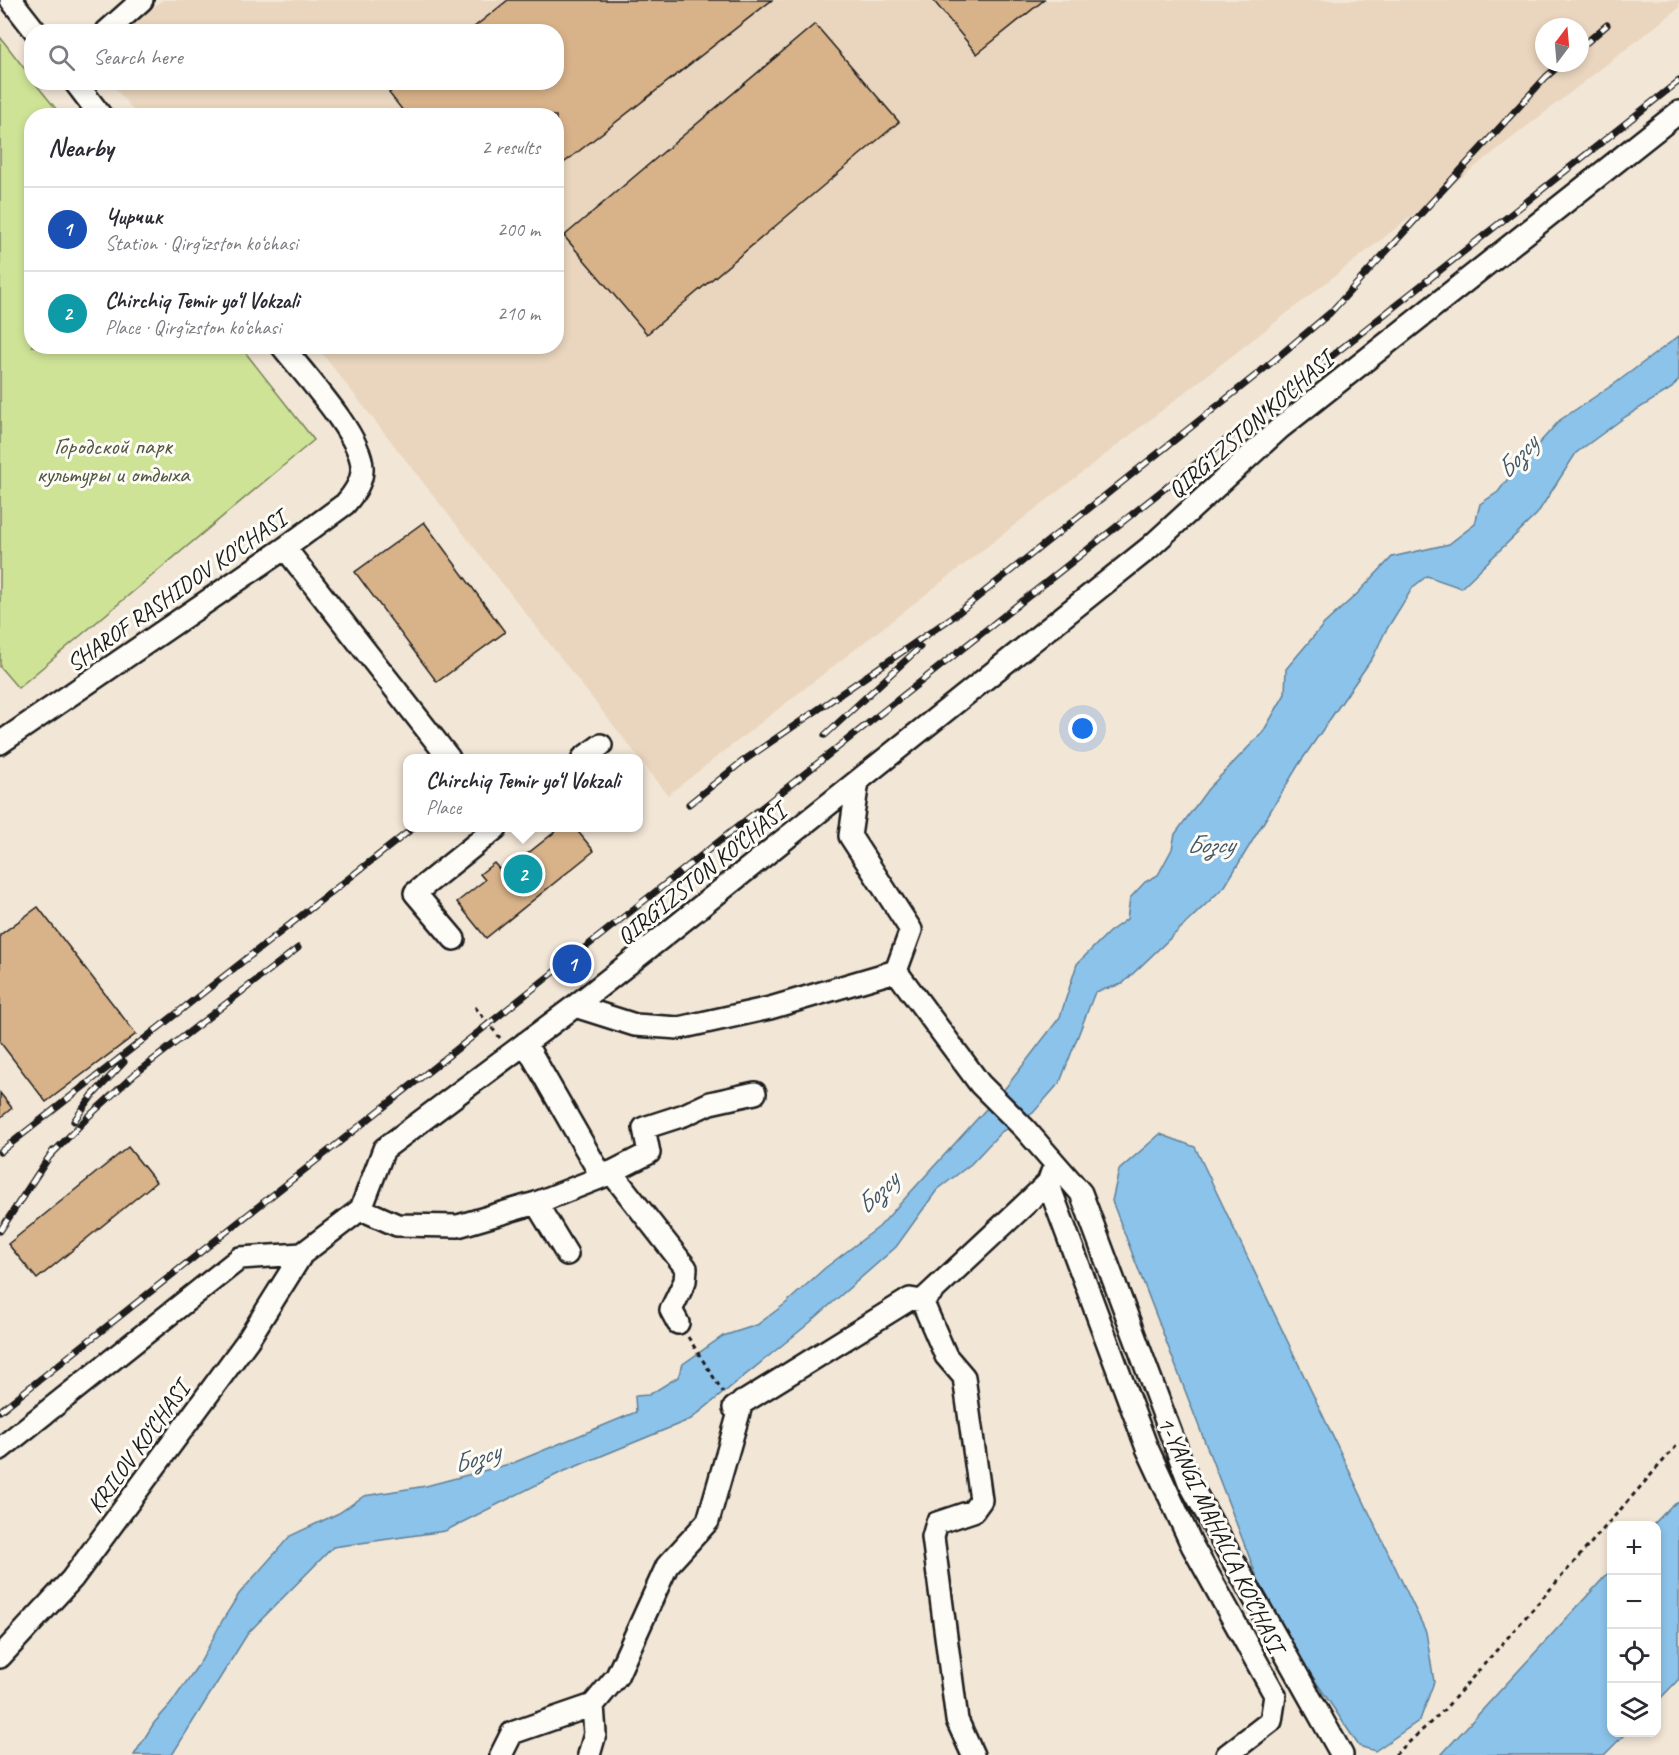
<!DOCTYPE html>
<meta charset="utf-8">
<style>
body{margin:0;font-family:Caveat,sans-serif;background:#f2f2f3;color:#2b2b33}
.controls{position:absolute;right:18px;bottom:18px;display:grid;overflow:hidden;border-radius:12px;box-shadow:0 3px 9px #0003}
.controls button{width:54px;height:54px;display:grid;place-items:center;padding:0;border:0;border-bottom:2px solid #e1e1e2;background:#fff;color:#2b2b33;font:30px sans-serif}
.compass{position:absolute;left:1535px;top:18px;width:54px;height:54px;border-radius:50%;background:#fff;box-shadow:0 3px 9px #0003;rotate:16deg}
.you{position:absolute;left:1083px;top:729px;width:21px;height:21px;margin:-15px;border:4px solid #fff;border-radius:50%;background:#1a73e8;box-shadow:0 0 0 9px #1a73e833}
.badge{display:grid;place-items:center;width:39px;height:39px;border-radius:50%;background:#ea580c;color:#fff;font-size:20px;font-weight:700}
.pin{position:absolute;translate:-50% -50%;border:3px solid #fff;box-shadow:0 2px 6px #0006}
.popup{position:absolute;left:403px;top:754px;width:240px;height:78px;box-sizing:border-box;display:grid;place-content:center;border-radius:12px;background:#fff;filter:drop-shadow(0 2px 4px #0005);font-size:20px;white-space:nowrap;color:#7c7c81}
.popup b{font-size:22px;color:#2b2b33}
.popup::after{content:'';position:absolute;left:50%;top:100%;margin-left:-12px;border:12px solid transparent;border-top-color:#fff}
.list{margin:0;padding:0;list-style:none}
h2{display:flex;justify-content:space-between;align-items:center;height:78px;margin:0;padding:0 24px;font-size:26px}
h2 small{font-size:20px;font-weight:400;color:#7c7c81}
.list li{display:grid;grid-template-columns:39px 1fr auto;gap:18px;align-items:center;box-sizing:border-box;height:84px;padding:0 24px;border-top:2px solid #e1e1e2}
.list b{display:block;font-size:22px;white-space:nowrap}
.list p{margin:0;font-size:20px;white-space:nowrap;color:#7c7c81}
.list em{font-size:20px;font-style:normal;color:#7c7c81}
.icon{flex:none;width:33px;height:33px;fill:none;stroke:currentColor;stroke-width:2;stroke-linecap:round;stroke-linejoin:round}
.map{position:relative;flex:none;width:1679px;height:1755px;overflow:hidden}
.search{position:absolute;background:#fff;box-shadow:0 3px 9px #0003;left:24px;top:24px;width:540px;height:66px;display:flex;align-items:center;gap:15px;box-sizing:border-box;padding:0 21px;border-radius:24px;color:#7c7c81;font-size:22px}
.panel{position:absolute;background:#fff;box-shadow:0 3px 9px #0003;left:24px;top:108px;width:540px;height:246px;border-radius:24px}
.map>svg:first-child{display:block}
</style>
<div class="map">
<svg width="1679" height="1755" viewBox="0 0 1679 1755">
<rect width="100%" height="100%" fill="#f2e6d6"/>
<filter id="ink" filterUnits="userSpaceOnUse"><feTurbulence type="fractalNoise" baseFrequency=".0167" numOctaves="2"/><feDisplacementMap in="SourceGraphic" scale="12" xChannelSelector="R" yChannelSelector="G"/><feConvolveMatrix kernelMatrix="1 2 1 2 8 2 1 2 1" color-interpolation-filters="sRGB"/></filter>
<g filter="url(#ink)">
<!-- built -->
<path fill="#ead6bf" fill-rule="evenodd" d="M163,0H1679V8L668,795L317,347L556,346V116L137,115L111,83L556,82V32L124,31ZM1544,27H1580V63H1544Z"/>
<!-- green -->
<path fill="#cfe397" stroke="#76805a" stroke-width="1.5" d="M0,37L31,77L32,82L35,83L61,115L32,116V346L241,347L314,440L18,688L0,667Z"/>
<!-- water -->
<path fill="#8cc3ea" stroke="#5f8098" stroke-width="1.5" d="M1679,336V379L1672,388L1625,417L1576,453L1537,514L1461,588L1427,576L1413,587L1385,632L1373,657L1299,764L1225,886L1122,984L1095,992L1060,1082L1033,1113L1001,1132L971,1164L937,1190L896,1247L807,1325L691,1419L560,1473L445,1531L333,1547L248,1633L172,1755H134L154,1723L170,1705L201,1661L222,1621L239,1594L290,1536L339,1513L364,1496L426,1486L513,1463L636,1412L635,1396L649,1395L678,1377L683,1364L723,1336L757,1325L785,1304L825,1268L879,1227L1007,1086L1060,1017L1077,964L1109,932L1127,919L1130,898L1145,882L1158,875L1172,849L1175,834L1208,789L1263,732L1285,694L1286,669L1324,624L1358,593L1392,557L1449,544L1475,524L1480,504L1498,492L1513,472L1560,420L1617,382Z
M1160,1134L1195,1147L1426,1632L1434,1682L1420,1720L1375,1751L1359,1746L1272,1616L1112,1201L1119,1170Z
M1679,1502V1679L1657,1702L1656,1526L1653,1525L1671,1506Z
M1611,1570L1612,1732L1626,1733L1604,1755H1441Z"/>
<!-- building -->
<path fill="#d8b289" stroke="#1c1c1c" stroke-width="1.5" d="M508,0H772L556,169V116H407L389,93L403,82H556V32H468Z
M933,0H1044L977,54Z
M815,24L899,122L647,334L564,236Z
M424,522L505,632L437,682L355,572Z
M554,828H575L594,851L486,938L457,902L485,880L480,874L494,863L503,873L556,831Z
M38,907L136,1034L46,1102L0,1042V935Z
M0,1093L12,1108L0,1118Z
M128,1147L156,1182L37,1279L8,1244Z"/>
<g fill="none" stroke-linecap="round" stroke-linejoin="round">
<!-- minor casing -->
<g stroke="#1c1c1c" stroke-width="26">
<path id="minor" d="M11,0L36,32
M106,32L142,0
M75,82L101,116
M285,548L449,758
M0,743L285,548L345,504C354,494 363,481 362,467C361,435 303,373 282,346
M583,758L601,745
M858,781L850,836L911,930L896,971
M454,939L415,893L496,828
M896,971L980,1084L1025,1129L1081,1193L1189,1482L1342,1755
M575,1006L635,1025L679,1028L770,1008L896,971
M525,1043L602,1177
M611,1172L686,1268L685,1281L671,1310L678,1323
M1048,1183L1147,1448L1193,1547L1275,1695L1271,1721L1227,1755
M536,1203L567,1254
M361,1209L397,1225L458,1226L536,1203L602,1177L649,1153L644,1128L684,1115L710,1103L755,1093
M922,1301L946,1356L964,1377L981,1500L973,1511L937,1523L933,1537L957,1720L973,1755
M734,1408L910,1299L922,1301L1048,1183L1052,1172
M0,1449L240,1258L302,1254
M0,1657L72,1579L248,1340L302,1254L361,1209L384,1149L575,1006L660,939L1149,548L1280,428L1679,112
M501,1755L512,1733L593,1705L617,1676L667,1566L708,1521L742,1402
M589,1755L595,1734L593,1705"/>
</g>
<!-- path -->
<path stroke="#1c1c1c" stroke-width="3" stroke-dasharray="4.5 4.5" stroke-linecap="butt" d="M475,1007L500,1038
M688,1337L723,1392
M1395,1755L1443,1711L1679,1443"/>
<!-- minor -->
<use href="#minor" stroke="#fdfcf7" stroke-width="21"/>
<!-- rail casing -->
<g stroke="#1c1c1c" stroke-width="7">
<path id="rail" d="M1580,48L1607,25
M825,735L920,647
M689,804L743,761L954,616L1260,372L1330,313L1546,77L1562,63
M74,1121L92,1096L124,1062
M0,1152L413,828
M49,1157L88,1117L135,1074L298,948
M0,1231L53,1151
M0,1411L1679,81"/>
</g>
<!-- rail -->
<use href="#rail" stroke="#fdfcf7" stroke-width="4.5" stroke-dasharray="14" stroke-linecap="butt"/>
</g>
</g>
<g text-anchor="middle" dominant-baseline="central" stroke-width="6" stroke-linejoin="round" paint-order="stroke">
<!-- street labels -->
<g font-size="24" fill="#1c1c1c" stroke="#fdfcf7">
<text transform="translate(1250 425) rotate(-41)">QIRG‘IZSTON KO‘CHASI</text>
<text transform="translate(176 591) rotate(-35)">SHAROF RASHIDOV KO'CHASI</text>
<text transform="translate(701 874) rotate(-39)">QIRG‘IZSTON KO‘CHASI</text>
<text transform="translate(138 1447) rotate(-54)">KRILOV KO‘CHASI</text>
<text transform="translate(1221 1534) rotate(64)">1-YANGI MAHALLA KO‘CHASI</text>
</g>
<!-- park labels -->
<g font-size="24" fill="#525841" stroke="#fdfcf7">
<text x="113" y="446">Городской парк<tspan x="113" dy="28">культуры и отдыха</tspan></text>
</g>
<!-- water labels -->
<g font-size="26" font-style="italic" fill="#435664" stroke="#fdfcf7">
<text transform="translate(1517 457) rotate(-48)">Бозсу</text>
<text x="1210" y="844">Бозсу</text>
<text transform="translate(877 1193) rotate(-44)">Бозсу</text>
<text transform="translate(476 1458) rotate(-18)">Бозсу</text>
</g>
</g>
</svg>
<div class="controls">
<button>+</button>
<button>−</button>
<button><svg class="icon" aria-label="locate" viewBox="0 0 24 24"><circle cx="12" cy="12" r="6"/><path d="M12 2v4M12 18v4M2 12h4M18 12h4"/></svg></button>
<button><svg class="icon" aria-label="layers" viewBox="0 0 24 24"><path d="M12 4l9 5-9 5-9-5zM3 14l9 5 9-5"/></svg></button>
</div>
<svg class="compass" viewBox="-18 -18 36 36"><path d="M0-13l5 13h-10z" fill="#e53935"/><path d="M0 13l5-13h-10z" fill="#7c7c81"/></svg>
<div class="you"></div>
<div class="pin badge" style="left:572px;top:964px;background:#1a4fb4">1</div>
<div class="pin badge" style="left:523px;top:874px;background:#0f9aa8">2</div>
<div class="popup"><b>Chirchiq Temir yo‘l Vokzali</b>Place</div>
<div class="search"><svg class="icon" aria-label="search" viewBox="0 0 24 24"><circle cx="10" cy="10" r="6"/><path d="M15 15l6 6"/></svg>Search here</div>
<section class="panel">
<h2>Nearby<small>2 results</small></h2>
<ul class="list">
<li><span class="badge" style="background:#1a4fb4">1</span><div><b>Чирчик</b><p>Station · Qirg‘izston ko‘chasi</p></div><em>200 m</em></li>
<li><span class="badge" style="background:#0f9aa8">2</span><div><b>Chirchiq Temir yo‘l Vokzali</b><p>Place · Qirg‘izston ko‘chasi</p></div><em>210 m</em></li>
</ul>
</section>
</div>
